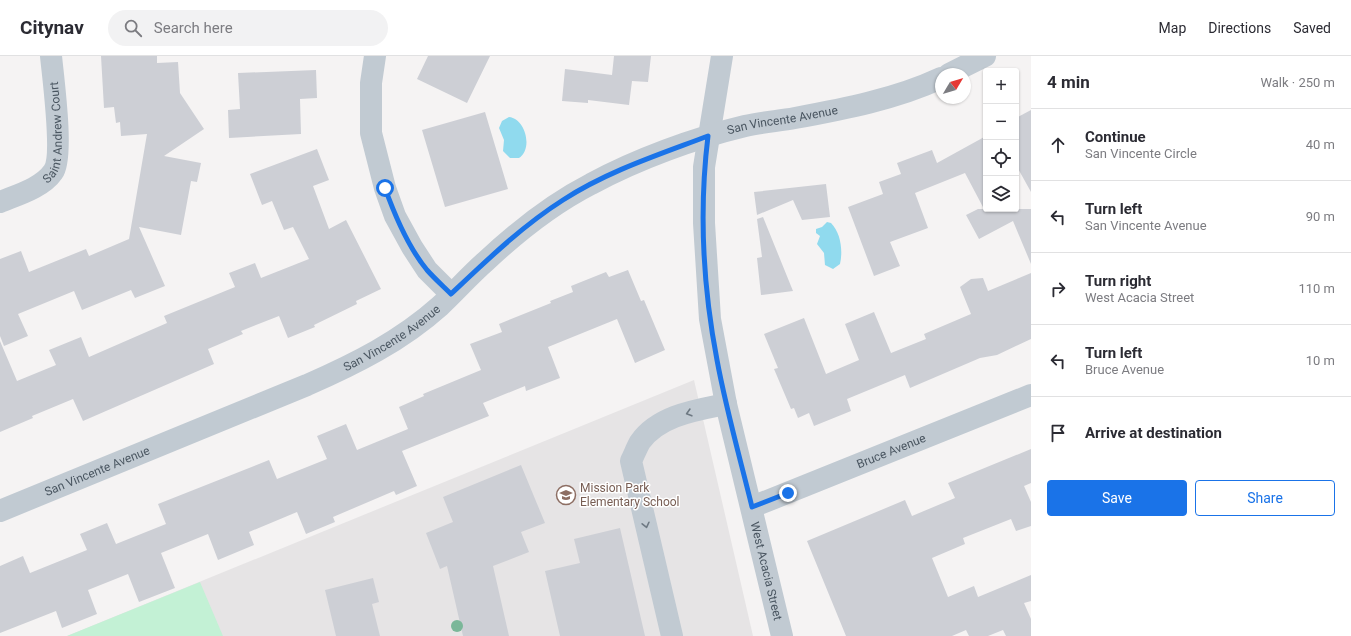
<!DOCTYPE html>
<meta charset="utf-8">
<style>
body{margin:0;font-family:Roboto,sans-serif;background:#f2f2f3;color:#2b2b33}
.controls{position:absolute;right:12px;top:12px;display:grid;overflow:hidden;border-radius:4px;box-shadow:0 1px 3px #0004}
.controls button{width:36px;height:36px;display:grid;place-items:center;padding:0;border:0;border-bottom:1px solid #e1e1e2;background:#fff;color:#2b2b33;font:20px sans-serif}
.compass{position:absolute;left:935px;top:12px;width:36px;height:36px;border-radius:50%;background:#fff;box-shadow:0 1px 3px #0004;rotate:52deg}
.stop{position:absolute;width:12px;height:12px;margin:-9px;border:3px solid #1a73e8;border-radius:50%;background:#fff}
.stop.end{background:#1a73e8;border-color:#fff;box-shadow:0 1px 4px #0008}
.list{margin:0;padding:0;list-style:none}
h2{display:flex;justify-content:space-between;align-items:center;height:52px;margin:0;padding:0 16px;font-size:17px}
h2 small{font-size:13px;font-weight:400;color:#7c7c81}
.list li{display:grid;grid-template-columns:26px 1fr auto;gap:12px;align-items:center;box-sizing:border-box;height:72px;padding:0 16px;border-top:1px solid #e1e1e2}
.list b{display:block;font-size:15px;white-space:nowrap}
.list p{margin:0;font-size:13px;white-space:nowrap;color:#7c7c81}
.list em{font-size:13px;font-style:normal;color:#7c7c81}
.actions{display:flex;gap:8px;padding:12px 16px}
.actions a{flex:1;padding:9px 0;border:1px solid #1a73e8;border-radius:4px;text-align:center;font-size:14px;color:#1a73e8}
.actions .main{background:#1a73e8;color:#fff}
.icon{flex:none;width:22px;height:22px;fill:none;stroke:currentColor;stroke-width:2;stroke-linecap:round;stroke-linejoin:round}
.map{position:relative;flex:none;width:1031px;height:580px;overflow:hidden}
header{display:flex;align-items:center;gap:24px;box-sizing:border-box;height:56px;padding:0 20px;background:#fff;border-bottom:1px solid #e1e1e2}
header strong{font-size:19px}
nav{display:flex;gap:22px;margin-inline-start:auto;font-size:14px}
.search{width:280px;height:36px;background:#f2f2f3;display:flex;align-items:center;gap:10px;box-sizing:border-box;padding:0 14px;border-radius:22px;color:#7c7c81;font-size:15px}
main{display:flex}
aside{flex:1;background:#fff}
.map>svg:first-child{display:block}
</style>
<header>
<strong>Citynav</strong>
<div class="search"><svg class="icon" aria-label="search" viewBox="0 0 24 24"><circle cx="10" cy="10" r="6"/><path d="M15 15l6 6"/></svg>Search here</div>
<nav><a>Map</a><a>Directions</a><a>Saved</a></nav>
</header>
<main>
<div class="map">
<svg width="1031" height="580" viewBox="0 0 1031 580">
<rect width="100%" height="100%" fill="#f5f3f3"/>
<!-- education -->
<path fill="#e6e4e5" d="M694,324L753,580H67Z"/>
<!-- green -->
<path fill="#c3f1d5" d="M200,526L223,580H67Z"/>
<!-- water -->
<path fill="#90daee" d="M509,61C526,63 533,93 519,102H510L503,95L504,84L499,72L502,65Z
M827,166L831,167C841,177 843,195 840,208L833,213L825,209L824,197L817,188L820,180L816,177V173L822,171Z"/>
<!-- building -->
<path fill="#cdcfd5" d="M101,0H157V7L178,6L180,37L204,73L164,100L201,107L197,126L191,125L181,179L139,171L165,230L135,242L131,234L82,254L74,235L18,258L28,280L4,290L0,280V203L21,195L29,216L86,193L89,200L129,183L147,78L121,80L120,66L116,67L114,51L104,52Z
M428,0H490L467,47L417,23Z
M614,0H651L648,26L632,25L629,49L588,44V47L562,45L565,13L612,19Z
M316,14L317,42L300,43L301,78L229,82L228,54L240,53L238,17Z
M1031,54V136L1016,109V62Z
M485,56L508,133L445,151L422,74Z
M986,80V153H1031V208L1013,165L979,183L966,159L978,153H984L965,117L915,137L928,172L890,186L900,210L874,220L848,151L883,138L879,126L901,118L897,107L932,94L937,107Z
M317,93L329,124L313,130L329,173L346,164L381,233L356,245L357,248L314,269L315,271L288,282L279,260L241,275L243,278L208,293L214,308L83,365L73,343L32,360L33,362L0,376V285L17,325L56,309L49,294L81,281L89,301L167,267L164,260L235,231L229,217L255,207L261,222L309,203L293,171L284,174L272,145L262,149L250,118Z
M826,128L830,161L802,164L793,144L757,159L754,136Z
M763,161L793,235L761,239L757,202L762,201L757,163Z
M628,214L641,245L644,244L665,294L635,307L617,263L548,291L560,322L526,335L525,330L483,347L489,360L402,395L417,430L396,439L394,435L333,461L335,466L306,478L297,456L249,476L254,489L218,504L208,478L161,497L175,532L139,546L128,518L88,534L97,558L62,572L56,555L0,577V510L23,500L30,517L87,494L80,478L107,467L116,488L166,468L158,448L269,404L277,423L327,403L317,380L346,368L357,394L408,373L399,351L424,340L423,338L481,314L470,288L502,276L499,268L551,247L550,245L573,236L571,230L606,216L609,221Z
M1031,217V283L997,299L980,302L910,332L905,319L847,343L851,355L814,370L809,357L798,362L794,352L791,353L774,313L778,312L764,278L804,262L826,318L859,304L845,268L874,256L891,297L926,283L924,278L971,258L960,231L971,223L983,222L988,235Z
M1031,393V427L1024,430L1031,446V470L1016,475L1011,463L963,482L965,488L932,502L948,541L974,530L978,541L1031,519V545L1024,547L1031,563V580H1006L1003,574L988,580H969L966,574L952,580H846L807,485L905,444L912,460L955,442L948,427Z
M521,409L545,467L521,476L529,496L493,510L509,580H463L447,510L440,513L426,477L453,466L443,441Z
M620,472L645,580H560L545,515L580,507L574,483Z
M373,522L379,546L372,548L380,580H336L325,534Z"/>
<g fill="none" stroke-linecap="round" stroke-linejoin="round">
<!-- minor -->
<g stroke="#c1cad2" stroke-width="22">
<path d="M375,0L371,27V77L385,132L395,160L412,191L427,214L451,238"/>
<path id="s1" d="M722,0L704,111V167L710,263L726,348L782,580"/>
<path d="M949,18L985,0"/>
<path id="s2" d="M0,146C17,139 42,132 53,116C64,102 53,21 51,0"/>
<path id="s3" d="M752,451L1031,339"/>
<path id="s4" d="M0,455L307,329C355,308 401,285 440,250C456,235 470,219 486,205C518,175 552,148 591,128C637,103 695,82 745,70C762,66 779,65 795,62C844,53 896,43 941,22"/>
<path d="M672,580L631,405C634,399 637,391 640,386C659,359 697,354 726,348"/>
</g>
</g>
<!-- trees -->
<circle fill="#7bb799" cx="457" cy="570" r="6"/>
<!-- one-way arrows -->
<defs><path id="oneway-chevron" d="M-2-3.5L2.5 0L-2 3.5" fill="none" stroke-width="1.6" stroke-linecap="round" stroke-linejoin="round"/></defs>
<g stroke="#6e7983">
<use href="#oneway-chevron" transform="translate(689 357) rotate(164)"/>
<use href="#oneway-chevron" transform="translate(646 469) rotate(77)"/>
</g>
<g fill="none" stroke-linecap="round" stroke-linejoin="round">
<!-- route -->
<path stroke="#1a73e8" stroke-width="5" d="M385,132C395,160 408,191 427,214C435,223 443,230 451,238C486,205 522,170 563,144C608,115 658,99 708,80C699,154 703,231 717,304C726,353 740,402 752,451L788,437"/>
</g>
<!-- icons -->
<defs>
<g id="school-ring" transform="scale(1)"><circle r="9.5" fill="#fff" stroke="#8d6e63" stroke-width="1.5"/><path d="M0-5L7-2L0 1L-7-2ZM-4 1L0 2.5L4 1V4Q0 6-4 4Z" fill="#8d6e63"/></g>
</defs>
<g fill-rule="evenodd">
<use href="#school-ring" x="566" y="439"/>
</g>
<g text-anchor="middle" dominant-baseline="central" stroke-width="3" stroke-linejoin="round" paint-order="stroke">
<!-- street labels -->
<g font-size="12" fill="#4a5661" stroke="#fff">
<text stroke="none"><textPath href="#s4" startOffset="885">San Vincente Avenue</textPath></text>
<text stroke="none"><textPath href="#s2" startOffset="101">Saint Andrew Court</textPath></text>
<text stroke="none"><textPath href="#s4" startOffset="429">San Vincente Avenue</textPath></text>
<text stroke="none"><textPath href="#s3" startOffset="150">Bruce Avenue</textPath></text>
<text stroke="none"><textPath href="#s4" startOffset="105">San Vincente Avenue</textPath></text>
<text stroke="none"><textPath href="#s1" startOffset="523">West Acacia Street</textPath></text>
</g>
<!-- education labels -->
<g font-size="12" fill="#785e54" stroke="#fff" text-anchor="start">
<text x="580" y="432">Mission Park<tspan x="580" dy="14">Elementary School</tspan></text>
</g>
</g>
</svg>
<div class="controls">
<button>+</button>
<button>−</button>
<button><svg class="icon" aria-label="locate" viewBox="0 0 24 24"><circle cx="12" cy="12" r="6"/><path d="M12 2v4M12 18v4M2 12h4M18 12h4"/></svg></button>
<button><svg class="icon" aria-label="layers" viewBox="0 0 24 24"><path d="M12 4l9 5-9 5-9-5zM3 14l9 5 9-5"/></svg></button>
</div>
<svg class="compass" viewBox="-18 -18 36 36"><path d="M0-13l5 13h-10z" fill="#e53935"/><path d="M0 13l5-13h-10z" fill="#7c7c81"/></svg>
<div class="stop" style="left:385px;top:132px"></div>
<div class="stop end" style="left:788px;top:437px"></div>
</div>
<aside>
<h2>4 min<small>Walk · 250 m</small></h2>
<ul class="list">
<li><svg class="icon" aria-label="ahead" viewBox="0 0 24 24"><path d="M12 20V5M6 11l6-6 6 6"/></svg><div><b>Continue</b><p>San Vincente Circle</p></div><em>40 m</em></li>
<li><svg class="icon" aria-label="left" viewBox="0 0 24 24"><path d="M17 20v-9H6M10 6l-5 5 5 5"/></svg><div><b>Turn left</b><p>San Vincente Avenue</p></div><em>90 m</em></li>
<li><svg class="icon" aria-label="right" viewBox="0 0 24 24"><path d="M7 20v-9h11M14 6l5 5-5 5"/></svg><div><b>Turn right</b><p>West Acacia Street</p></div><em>110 m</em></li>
<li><svg class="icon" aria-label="left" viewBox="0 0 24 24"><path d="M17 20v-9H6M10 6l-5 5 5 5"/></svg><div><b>Turn left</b><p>Bruce Avenue</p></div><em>10 m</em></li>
<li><svg class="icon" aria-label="arrive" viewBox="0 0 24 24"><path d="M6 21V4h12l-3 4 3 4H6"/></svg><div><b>Arrive at destination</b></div></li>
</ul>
<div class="actions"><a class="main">Save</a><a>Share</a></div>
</aside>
</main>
